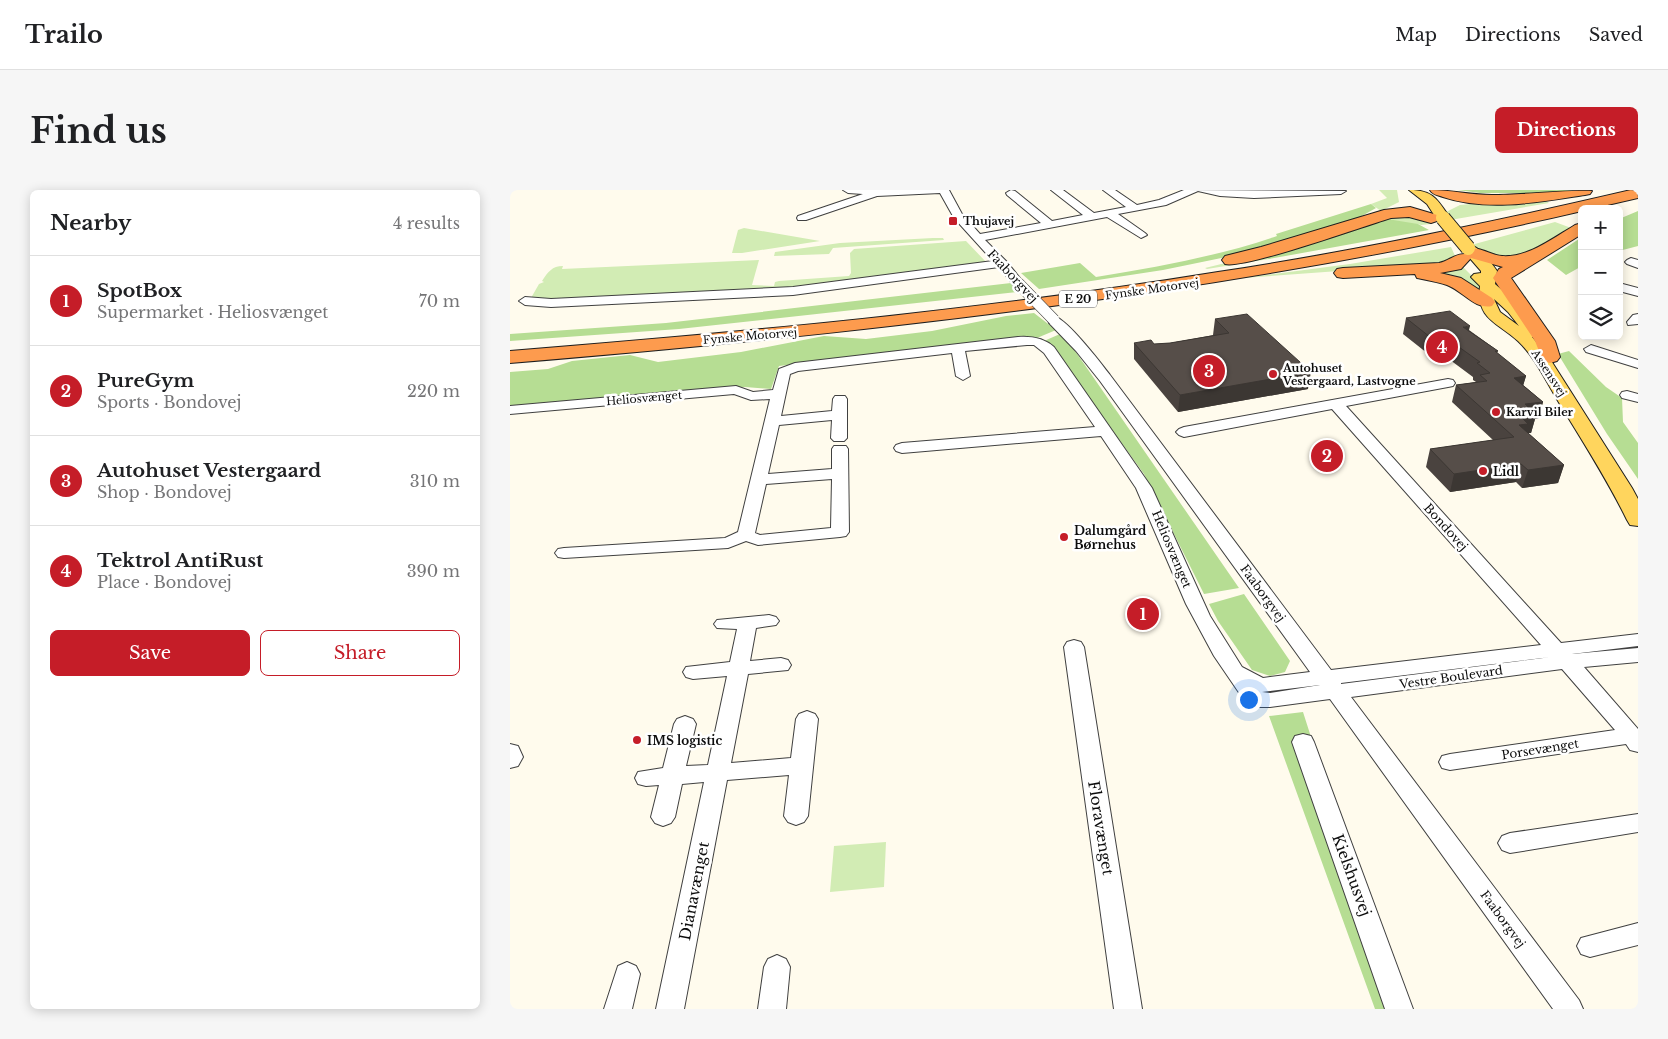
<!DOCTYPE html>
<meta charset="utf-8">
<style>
body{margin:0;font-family:"Libre Baskerville",serif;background:#f6f6f6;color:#202124}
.controls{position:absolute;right:15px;top:15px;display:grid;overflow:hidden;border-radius:8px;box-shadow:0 2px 12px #0003}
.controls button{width:45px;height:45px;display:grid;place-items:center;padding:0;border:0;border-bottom:1px solid #e0e0e0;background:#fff;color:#202124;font:25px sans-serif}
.you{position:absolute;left:738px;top:509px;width:18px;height:18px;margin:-12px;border:4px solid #fff;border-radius:50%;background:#1a73e8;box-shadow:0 0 0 8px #1a73e833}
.badge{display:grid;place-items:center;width:32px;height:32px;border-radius:50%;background:#c51d28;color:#fff;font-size:16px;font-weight:700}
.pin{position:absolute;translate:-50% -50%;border:2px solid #fff;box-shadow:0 1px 5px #0006}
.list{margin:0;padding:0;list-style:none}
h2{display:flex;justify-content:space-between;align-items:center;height:65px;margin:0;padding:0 20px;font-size:21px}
h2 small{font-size:16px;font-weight:400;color:#757577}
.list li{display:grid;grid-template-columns:32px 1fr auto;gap:15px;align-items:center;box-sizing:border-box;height:90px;padding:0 20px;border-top:1px solid #e0e0e0}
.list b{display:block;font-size:19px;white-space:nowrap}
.list p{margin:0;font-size:16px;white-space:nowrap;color:#757577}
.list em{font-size:16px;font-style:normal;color:#757577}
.actions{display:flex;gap:10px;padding:15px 20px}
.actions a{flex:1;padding:11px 0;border:1px solid #c51d28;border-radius:8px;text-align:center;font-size:18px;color:#c51d28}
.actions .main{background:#c51d28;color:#fff}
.icon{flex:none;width:28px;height:28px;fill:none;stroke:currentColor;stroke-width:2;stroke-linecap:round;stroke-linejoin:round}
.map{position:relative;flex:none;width:1128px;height:819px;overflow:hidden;border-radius:8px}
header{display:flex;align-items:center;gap:30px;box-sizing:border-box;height:70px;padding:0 25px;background:#fff;border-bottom:1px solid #e0e0e0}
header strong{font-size:24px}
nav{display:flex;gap:28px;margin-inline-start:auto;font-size:18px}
.intro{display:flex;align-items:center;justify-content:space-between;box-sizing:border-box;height:120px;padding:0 30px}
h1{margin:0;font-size:35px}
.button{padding:12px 22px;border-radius:8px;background:#c51d28;color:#fff;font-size:18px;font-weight:700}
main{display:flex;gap:30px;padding:0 30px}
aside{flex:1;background:#fff;border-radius:8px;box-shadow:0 2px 12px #0003}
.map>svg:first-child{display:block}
</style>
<header>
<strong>Trailo</strong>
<nav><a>Map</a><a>Directions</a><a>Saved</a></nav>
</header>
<div class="intro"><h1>Find us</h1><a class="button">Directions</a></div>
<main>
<aside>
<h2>Nearby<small>4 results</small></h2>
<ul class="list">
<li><span class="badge">1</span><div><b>SpotBox</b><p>Supermarket · Heliosvænget</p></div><em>70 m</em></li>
<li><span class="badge">2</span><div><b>PureGym</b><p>Sports · Bondovej</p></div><em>220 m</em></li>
<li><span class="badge">3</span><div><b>Autohuset Vestergaard</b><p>Shop · Bondovej</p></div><em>310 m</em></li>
<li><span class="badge">4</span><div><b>Tektrol AntiRust</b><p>Place · Bondovej</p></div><em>390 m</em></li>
</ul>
<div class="actions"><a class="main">Save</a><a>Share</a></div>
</aside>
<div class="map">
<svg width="1128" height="819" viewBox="0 0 1128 819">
<rect width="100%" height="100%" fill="#fffbed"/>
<!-- green -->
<path fill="#d2ecb4" d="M869,0H887L889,12L871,21L861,14L877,8Z
M1031,7L1039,13L940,30L936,22L950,15Z
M890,24L919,31L921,34L911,35L908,34L753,67L759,69L697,79L695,78L748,65Z
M1045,32L1064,39L1010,66H976L961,55Z
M234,38L310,51L232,63H222L228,40Z
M423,48H433L434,50L323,58L319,64L264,66L265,62L330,53Z
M456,51L477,73L305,97L59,110L21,108L29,94L34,92L32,91C38,82 42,76 53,76L52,79L249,70L242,95L264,96L265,92L269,91L339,86L341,83L340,63L344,59Z
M941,57L946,68L939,73L733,88L840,74Z
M952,76L971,95L970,102L929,84L932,81Z
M376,652L374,697L320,702L324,656Z"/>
<!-- forest -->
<path fill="#b6dd93" d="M948,0H1066L1031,3H970Z
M861,14L866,18L850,27L798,45L726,65L653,80L529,99L511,83L570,73L586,87C647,77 709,66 767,46L766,44Z
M1128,21V56L1109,61V29Z
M877,29L908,34L919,40L759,69L752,67Z
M1072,47V76L1056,85L1037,70Z
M501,93L507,102L169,139L0,151V144L156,133Z
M524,123L546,140L527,148L512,147L269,176L261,199L235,197L0,217V182L38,179L62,171L120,165L148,172L231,162L314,146L356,149L422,141L496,126Z
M550,144L561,155L729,398L694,404L634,284L539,153L534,151Z
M1059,161L1096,197L1112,208L1113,232L1128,253V289L1097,244L1048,164Z
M734,404L780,471L775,482L760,486L742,480L708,431L699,414Z
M793,522L888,819H865L759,526Z"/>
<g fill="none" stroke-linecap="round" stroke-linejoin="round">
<!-- minor casing -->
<g stroke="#404040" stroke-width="2">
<path id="minor" d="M333,0H439L452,24L470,44L531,33L497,5L496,3L501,0L505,1L542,31L573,25L541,0H553L584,23L616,17L593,0H605L627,15L649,10L674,0L836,1L831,4L744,8L710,6L688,1L656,15L608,24L635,43L637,45L631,48L597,27L475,50L496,71L514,93L508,97L504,96L489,77L283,105L41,117L15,115L9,111L15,107L41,109L283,97L483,71L444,28L430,3L367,6L296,30H288L287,28L288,26L353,4L338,3Z
M1121,68L1128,70V78L1117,74L1115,72L1117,70Z
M1109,93L1128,98V106L1109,101Z
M1128,124V134L1118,135L1117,132L1123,125Z
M544,126C558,130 590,172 600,185L821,480L1031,455L822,219L674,247L669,245L666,242L669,239L674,237L938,189L943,190L945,193L943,196L938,197L836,216L1051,453L1128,444V456L1062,464L1128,458V472L1074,477L1128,539V562L1120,560L1116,554L940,580L932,578L929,572L932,566L940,564L1105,540L1052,479L841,507L1069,810L1073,819H1043L820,509L760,517H750L734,510L704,466L676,414L626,298L591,246L392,263L386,261L384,258L386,255L392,253L585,237L534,163L524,155H517L455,161L460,186L453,190L446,186L442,163L288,181L280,184L271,226L322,221L323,209L325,206H335L337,209V248L334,251H324L321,248L322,230L269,235L258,284L322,279V259L324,256H336L338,259L339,342L336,346L330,347L248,355L236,351L218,358L54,368L48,367L45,363L48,359L54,358L215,348L228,342L260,209L241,210L224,204L0,224V216L226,196L243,202L263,200L269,179L285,173L508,147C521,146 534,148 544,157L642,298L700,426L732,477L753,488L800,482L590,191L566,161L539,133L538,130ZM322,289L321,338L250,345L245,343L256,294ZM1041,467L831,494V493ZM810,495L760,503L752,502Z
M1081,155L1128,170V178L1076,162L1074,159Z
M1117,201L1128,204V212L1112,208L1110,205L1112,202Z
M259,425L266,427L269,431L266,435L246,438L240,471L271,468L278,470L281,475L278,480L238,484L221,573L281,568L286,529L289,524L297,521L305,524L308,529L298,626L294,632L286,635L278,632L274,626L279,585L217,590L174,819H146L194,592L172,594L165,627L161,633L153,636L145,633L141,627L149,595L136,596L128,594L125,588L128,582L153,578L164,534L167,529L175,526L183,529L186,534L176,576L198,575L217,486L183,489L176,487L173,482L176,477L220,472L227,439L207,438L204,434L207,430Z
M564,450L571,452L574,457L632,819H604L554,457L557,452Z
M793,544L801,546L804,552L903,819H875L782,552L785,546Z
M0,554L8,556L13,567L8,576L0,578Z
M1128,624V642L1000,663L992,660L988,653L992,646L1000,643Z
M1128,733V755L1080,767L1071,764L1067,756L1071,748Z
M267,765L276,769L280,777L276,819H248L254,777L258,769Z
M117,772L126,776L130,784L122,819H94L108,776Z"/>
</g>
<!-- major casing -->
<g stroke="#1e1e1e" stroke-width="2">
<path id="major" d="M899,0C923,0 927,9 940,28L938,31H928L917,14Z
M958,54C970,57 980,71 987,81L985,94L1010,116L1030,142L1028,146L1022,147L1040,169L1122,298L1128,309V336L1120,335L1117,330C1097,289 1072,250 1048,211C1036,191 1025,167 1008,151C987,132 966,129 970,96L961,87L964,84L971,83V81L951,58L953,55ZM984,109L998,122L1009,136L990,122Z"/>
</g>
<!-- highway casing -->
<g stroke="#1e1e1e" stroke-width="2">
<path id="highway" d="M920,0C941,0 961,5 982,5C1009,5 1060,0 1082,1L1080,4L1075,5C1029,12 978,22 933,7C928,5 923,5 920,0Z
M1121,0H1128V8L1080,19H1072V21C719,103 360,143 0,173V161C237,142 473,120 708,82C847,61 984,32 1121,0Z
M900,17L927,25L929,28L927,31L921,33L899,27L881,28C854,36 735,79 715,74L712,70L715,66L751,57L874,20Z
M1072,33V44L1001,88L1045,151L1050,167L1047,171L1040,173L1033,171L1025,151L983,88L989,79L993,77L961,68L951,79L930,83L951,88L982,108L985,112L982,116C965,120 953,101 937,95C928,92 917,90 907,88L905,84L833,88L827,87L824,83L827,79L833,78L929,73C939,71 946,63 956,64L958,59C970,56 980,65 992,66C1018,68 1043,48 1065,35Z"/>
</g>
<!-- minor -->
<use href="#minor" fill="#fff" fill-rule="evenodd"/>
<!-- major -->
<use href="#major" fill="#ffd55d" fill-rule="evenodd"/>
<!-- highway -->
<use href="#highway" fill="#fd9b4e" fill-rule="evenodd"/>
<!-- minor-bridge casing -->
<g stroke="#404040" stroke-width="12" stroke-linecap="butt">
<path id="minor-bridge" d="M508,93L544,130"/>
</g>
<!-- major-bridge casing -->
<g stroke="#1e1e1e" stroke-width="16" stroke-linecap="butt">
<path id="major-bridge" d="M933,28L958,58"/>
</g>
<!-- minor-bridge -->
<use href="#minor-bridge" stroke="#fff" stroke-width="11"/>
<!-- major-bridge -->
<use href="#major-bridge" stroke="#ffd55d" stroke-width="14"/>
</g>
<!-- wall -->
<path fill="#4a433f" d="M896,128L959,140L988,161L987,163L1016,186L1013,195L1033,212L1028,229H1025L1021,243H1018L1054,275L1048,293L1012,298L1006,292L940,302L916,277L920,259L983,250L942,212L946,195L966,192L963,190V187L928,161L917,163L893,144Z
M705,129L798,199L668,222L624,169V153L644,154L660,153L704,145H703Z"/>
<!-- shaded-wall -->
<path fill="#3c3733" d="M960,136L956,152L953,137Z
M932,145L928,161L917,163L920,147Z
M801,182L798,199L668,222L670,205Z
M1016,186L1011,203L1004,188Z
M1033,212L1028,229H1025L1021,243H1016L1004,253L1015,214Z
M1011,274L1006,292L940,302L944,284Z
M1054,275L1048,293L1012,298L1018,280Z"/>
<!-- building -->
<path fill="#564e49" stroke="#3c3733" d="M940,121L960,136L953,137L988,161H985L1016,186L1004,188L1033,212L1015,214L1026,225L1011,227L1018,234L1009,235L1054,275L1018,280L1011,274L944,284L920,259L1004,247L946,195L977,191L970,185L980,183L967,173L970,172L932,145L920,147L896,128Z
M737,124L801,182L670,205L624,153L641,150L644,154L660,153L719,143L705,129Z"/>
<!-- markers -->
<g fill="#c51d28" stroke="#fff" stroke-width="2">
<rect x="438" y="26" width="10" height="10" rx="2.5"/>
<circle cx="763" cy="184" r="5"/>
<circle cx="986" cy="222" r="5"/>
<circle cx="973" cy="281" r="5"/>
<circle cx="554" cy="347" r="5"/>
<circle cx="127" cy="550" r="5"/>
</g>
<g text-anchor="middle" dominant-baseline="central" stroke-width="5" stroke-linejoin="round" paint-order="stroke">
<!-- far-poi labels -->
<g font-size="11" font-weight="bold" fill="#0d0d0d" stroke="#fff" text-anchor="start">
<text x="453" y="31">Thujavej</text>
<text x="773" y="178">Autohuset<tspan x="773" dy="13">Vestergaard, Lastvogne</tspan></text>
<text x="996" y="222">Karvil Biler</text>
</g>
<!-- far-street labels -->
<g font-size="11" fill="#0d0d0d" stroke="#fff">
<text transform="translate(642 99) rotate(-8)">Fynske Motorvej</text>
<text transform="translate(240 146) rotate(-5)">Fynske Motorvej</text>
<text transform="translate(1039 183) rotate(57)">Assensvej</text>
<text transform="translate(134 208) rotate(-5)">Heliosvænget</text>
</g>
<!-- shield labels -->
<rect fill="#fff" stroke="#565656" stroke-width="1" x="549" y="100.5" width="38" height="17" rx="4"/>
<g font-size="11" font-weight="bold" fill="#0d0d0d">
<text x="568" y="109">E 20</text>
</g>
<!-- street labels -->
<g font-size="12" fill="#0d0d0d" stroke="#fff">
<text transform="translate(503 86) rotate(47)">Faaborgvej</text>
<text transform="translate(936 337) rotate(48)">Bondovej</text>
<text transform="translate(662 359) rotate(67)">Heliosvænget</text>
<text transform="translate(753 403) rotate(54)">Faaborgvej</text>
<text transform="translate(941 487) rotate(-8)">Vestre Boulevard</text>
<text transform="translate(1030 559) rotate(-9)">Porsevænget</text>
<text transform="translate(993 729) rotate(54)">Faaborgvej</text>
</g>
<!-- poi labels -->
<g font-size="12" font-weight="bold" fill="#0d0d0d" stroke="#fff" text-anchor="start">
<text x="983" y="281">Lidl</text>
<text x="564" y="340">Dalumgård<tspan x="564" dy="14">Børnehus</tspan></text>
<text x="137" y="550">IMS logistic</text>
</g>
<!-- near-street labels -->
<g font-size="15" fill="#0d0d0d" stroke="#fff">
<text transform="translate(591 638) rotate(81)">Floravænget</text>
<text transform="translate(842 685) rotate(70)">Kielshusvej</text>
<text transform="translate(184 701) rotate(-79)">Dianavænget</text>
</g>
</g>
</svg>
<div class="controls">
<button>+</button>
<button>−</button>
<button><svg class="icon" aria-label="layers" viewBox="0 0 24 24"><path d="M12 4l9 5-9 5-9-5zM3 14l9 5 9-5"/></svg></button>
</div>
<div class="you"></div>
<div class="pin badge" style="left:633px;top:424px">1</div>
<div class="pin badge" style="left:817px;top:266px">2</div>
<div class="pin badge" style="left:699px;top:181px">3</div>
<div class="pin badge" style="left:932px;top:157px">4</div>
</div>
</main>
